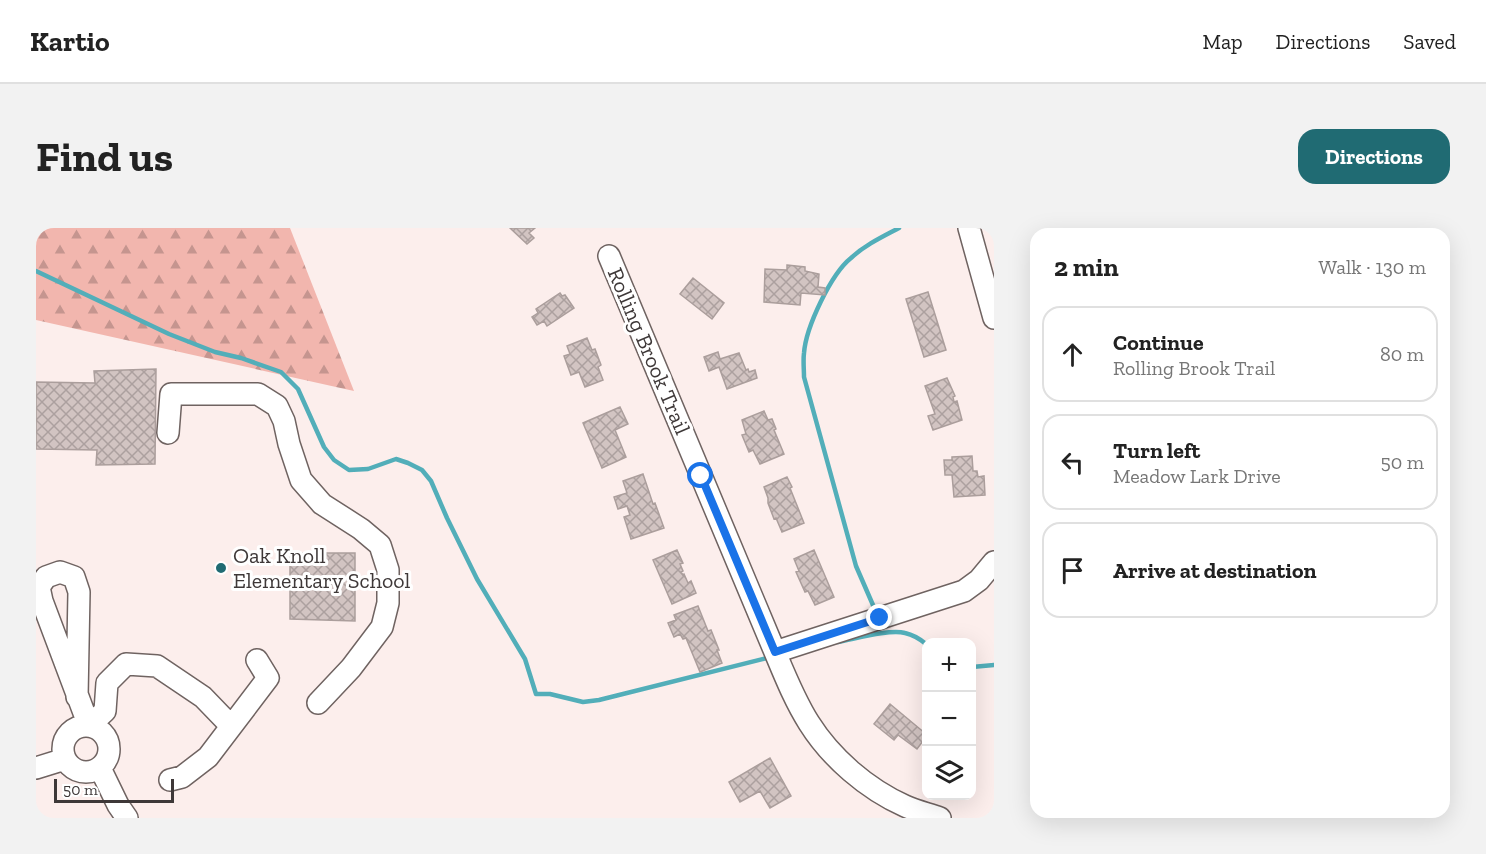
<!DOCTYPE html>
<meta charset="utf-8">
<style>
body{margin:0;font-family:"Zilla Slab",serif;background:#f2f2f2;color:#222}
.controls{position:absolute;right:18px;bottom:18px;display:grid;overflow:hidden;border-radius:12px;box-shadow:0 6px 24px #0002}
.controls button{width:54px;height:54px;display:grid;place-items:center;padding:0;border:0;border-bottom:2px solid #e0e0e0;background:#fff;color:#222;font:30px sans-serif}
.scale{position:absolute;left:18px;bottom:15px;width:120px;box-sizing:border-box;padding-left:6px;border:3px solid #3e3838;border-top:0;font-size:16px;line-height:21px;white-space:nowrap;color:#3e3838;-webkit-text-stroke:4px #fff;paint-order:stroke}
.stop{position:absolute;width:18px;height:18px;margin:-14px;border:4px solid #1a73e8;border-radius:50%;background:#fff}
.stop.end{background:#1a73e8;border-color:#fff;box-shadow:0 2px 6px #0008}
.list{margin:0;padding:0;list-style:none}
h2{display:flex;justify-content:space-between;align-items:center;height:78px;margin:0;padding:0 24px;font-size:26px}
h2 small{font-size:20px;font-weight:400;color:#767676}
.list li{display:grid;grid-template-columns:39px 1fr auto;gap:18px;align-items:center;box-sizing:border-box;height:96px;margin:0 12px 12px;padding:0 12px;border:2px solid #e0e0e0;border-radius:18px}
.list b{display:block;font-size:22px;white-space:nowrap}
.list p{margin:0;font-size:20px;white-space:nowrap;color:#767676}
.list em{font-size:20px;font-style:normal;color:#767676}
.icon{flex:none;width:33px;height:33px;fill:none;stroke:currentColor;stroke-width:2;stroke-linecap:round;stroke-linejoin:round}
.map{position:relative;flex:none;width:958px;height:590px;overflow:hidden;border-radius:18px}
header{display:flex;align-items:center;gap:36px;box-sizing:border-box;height:84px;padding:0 30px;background:#fff;border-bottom:2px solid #e0e0e0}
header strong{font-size:28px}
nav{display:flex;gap:33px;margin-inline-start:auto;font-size:21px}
.intro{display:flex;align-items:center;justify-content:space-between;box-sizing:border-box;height:144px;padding:0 36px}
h1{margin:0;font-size:42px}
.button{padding:15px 27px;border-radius:18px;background:#206b73;color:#fff;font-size:21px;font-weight:700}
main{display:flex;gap:36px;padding:0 36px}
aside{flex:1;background:#fff;border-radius:18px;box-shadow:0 6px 24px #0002}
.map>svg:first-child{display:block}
</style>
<header>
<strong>Kartio</strong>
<nav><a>Map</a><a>Directions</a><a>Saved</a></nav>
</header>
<div class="intro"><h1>Find us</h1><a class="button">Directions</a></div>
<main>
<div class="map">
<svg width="958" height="590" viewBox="0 0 958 590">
<defs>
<pattern id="forest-firs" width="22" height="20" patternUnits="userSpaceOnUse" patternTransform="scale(1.5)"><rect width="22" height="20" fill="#f2b6ae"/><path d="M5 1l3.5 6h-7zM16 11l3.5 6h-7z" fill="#c5958f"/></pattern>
<pattern id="building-cross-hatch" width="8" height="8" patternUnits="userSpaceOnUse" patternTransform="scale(1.5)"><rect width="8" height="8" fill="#d2c4c2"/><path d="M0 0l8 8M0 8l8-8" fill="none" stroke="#aca09f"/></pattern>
</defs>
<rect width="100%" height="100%" fill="#fceeec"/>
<!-- forest -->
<path fill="url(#forest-firs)" d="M0,0H254L318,163L0,92Z"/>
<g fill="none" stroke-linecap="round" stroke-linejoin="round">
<!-- stream -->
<path stroke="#52aeb9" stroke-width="4.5" d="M0,43L133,106L179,124L205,130L245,144L262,161L288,219L298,232L313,242L332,241L360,231L372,235L386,242L395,253L411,290L441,351L489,431L500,466H514L547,474L563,472L735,429
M840,384L820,338L768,149C768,141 767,133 768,125C770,99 795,46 815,30C829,17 846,9 863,0
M802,414C819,411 853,401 869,405C878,407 884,411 890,416
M936,439L958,437"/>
</g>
<!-- building -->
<path fill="url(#building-cross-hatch)" stroke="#ab9e9c" stroke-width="1.5" d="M474,0H499L493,5L498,10L491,16Z
M751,37L769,39V43L783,46L782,59L789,60V67L765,65L764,77L728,74L729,41L751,42Z
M657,50L688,75L676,91L644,66Z
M892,64L910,122L888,129L870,71Z
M524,65L526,68L529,67L538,80L511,98L508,93L501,97L496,89L502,85L500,81Z
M551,110L556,122L559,121L565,137L562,139L567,152L549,159L543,144L535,147L528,128L534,126L531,118Z
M682,124L684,131L703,125L710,142L712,141L713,144L719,142L721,150L691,161L683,139L673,143L668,129Z
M120,141L119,236L60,237L61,222L0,221V154L59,155L58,143Z
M911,150L919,168L917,169L918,174L921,173L926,192L897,202L892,188L899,186L889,158Z
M584,179L592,196L579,202L590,229L566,240L547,195Z
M728,183L732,192L736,191L740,201L738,202L748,226L724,236L717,222L713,224L706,207L710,206L706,192Z
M936,228L937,243H941L942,249L948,248L949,267L918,269L916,247H909L908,232H916V229Z
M607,246L617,276L619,275L628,300L595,311L588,289L594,287L591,278L582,281L578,269L591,265L587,253Z
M751,249L756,259L754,260L768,295L746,304L740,290L738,291L732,275V270L728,259Z
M641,322L647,335L644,336L647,343L645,344L647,347L648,346L652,355L655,353L660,365L636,376L617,332Z
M778,322L798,369L779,377L772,363L769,364L760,344L763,343L758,331Z
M254,325H319V393L254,391Z
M662,378L672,403L675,402L683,422H681L686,435L664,444L650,410L647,411L644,406L638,409L632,395L640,392L638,387Z
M854,476L890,506V509L881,521L862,507L858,512L838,496Z
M734,530L755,568L734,580L724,563L704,574L693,554Z"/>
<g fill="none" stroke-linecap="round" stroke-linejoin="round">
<!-- minor casing -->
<g stroke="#6f6361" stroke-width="24">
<path id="minor" d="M933,0L958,90
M573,28L739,424C749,448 759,473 773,495C795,530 831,561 869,578C880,583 893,586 904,590
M132,205L135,166H222L241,178L248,193L253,216L265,252L286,276L325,301L344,317L352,342V375L346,399L315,440L282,475
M739,424L928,363L943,352L958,334
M41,469L43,364L38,349L24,344L10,349L3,359L6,373L53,498
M53,498L69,483L71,455L90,436L121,438L167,469L195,498
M27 521a23 23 0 1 1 46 0a23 23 0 1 1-46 0Z
M0,540L29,531
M64,540L82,577L91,590
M134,552L146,549L172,529L232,450L221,432"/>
</g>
<!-- minor -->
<use href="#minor" stroke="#fff" stroke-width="21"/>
</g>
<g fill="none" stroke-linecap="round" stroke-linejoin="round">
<!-- route -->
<path stroke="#1a73e8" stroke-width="8" d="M665,248L739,424L844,390"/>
</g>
<!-- markers -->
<circle fill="#206b73" stroke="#fff" stroke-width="2" cx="185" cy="340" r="6"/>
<g text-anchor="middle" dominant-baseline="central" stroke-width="6" stroke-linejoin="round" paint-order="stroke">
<!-- street labels -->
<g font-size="22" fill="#3e3838" stroke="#fff">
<text transform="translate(613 123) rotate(67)">Rolling Brook Trail</text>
</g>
<!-- poi labels -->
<g font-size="22" fill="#3e3838" stroke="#fff" text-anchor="start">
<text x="197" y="327">Oak Knoll<tspan x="197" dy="25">Elementary School</tspan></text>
</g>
</g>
</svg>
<div class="controls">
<button>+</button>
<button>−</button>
<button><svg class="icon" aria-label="layers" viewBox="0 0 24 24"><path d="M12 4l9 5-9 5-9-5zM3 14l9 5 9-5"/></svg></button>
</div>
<div class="scale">50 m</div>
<div class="stop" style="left:665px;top:248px"></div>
<div class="stop end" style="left:844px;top:390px"></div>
</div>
<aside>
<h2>2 min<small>Walk · 130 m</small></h2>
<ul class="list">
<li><svg class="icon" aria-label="ahead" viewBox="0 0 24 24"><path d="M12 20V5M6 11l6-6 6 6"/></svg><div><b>Continue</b><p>Rolling Brook Trail</p></div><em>80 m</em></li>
<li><svg class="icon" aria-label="left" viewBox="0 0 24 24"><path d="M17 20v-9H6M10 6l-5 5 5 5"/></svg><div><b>Turn left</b><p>Meadow Lark Drive</p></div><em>50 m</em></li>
<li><svg class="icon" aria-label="arrive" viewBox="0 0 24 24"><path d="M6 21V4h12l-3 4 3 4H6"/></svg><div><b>Arrive at destination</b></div></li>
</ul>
</aside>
</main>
